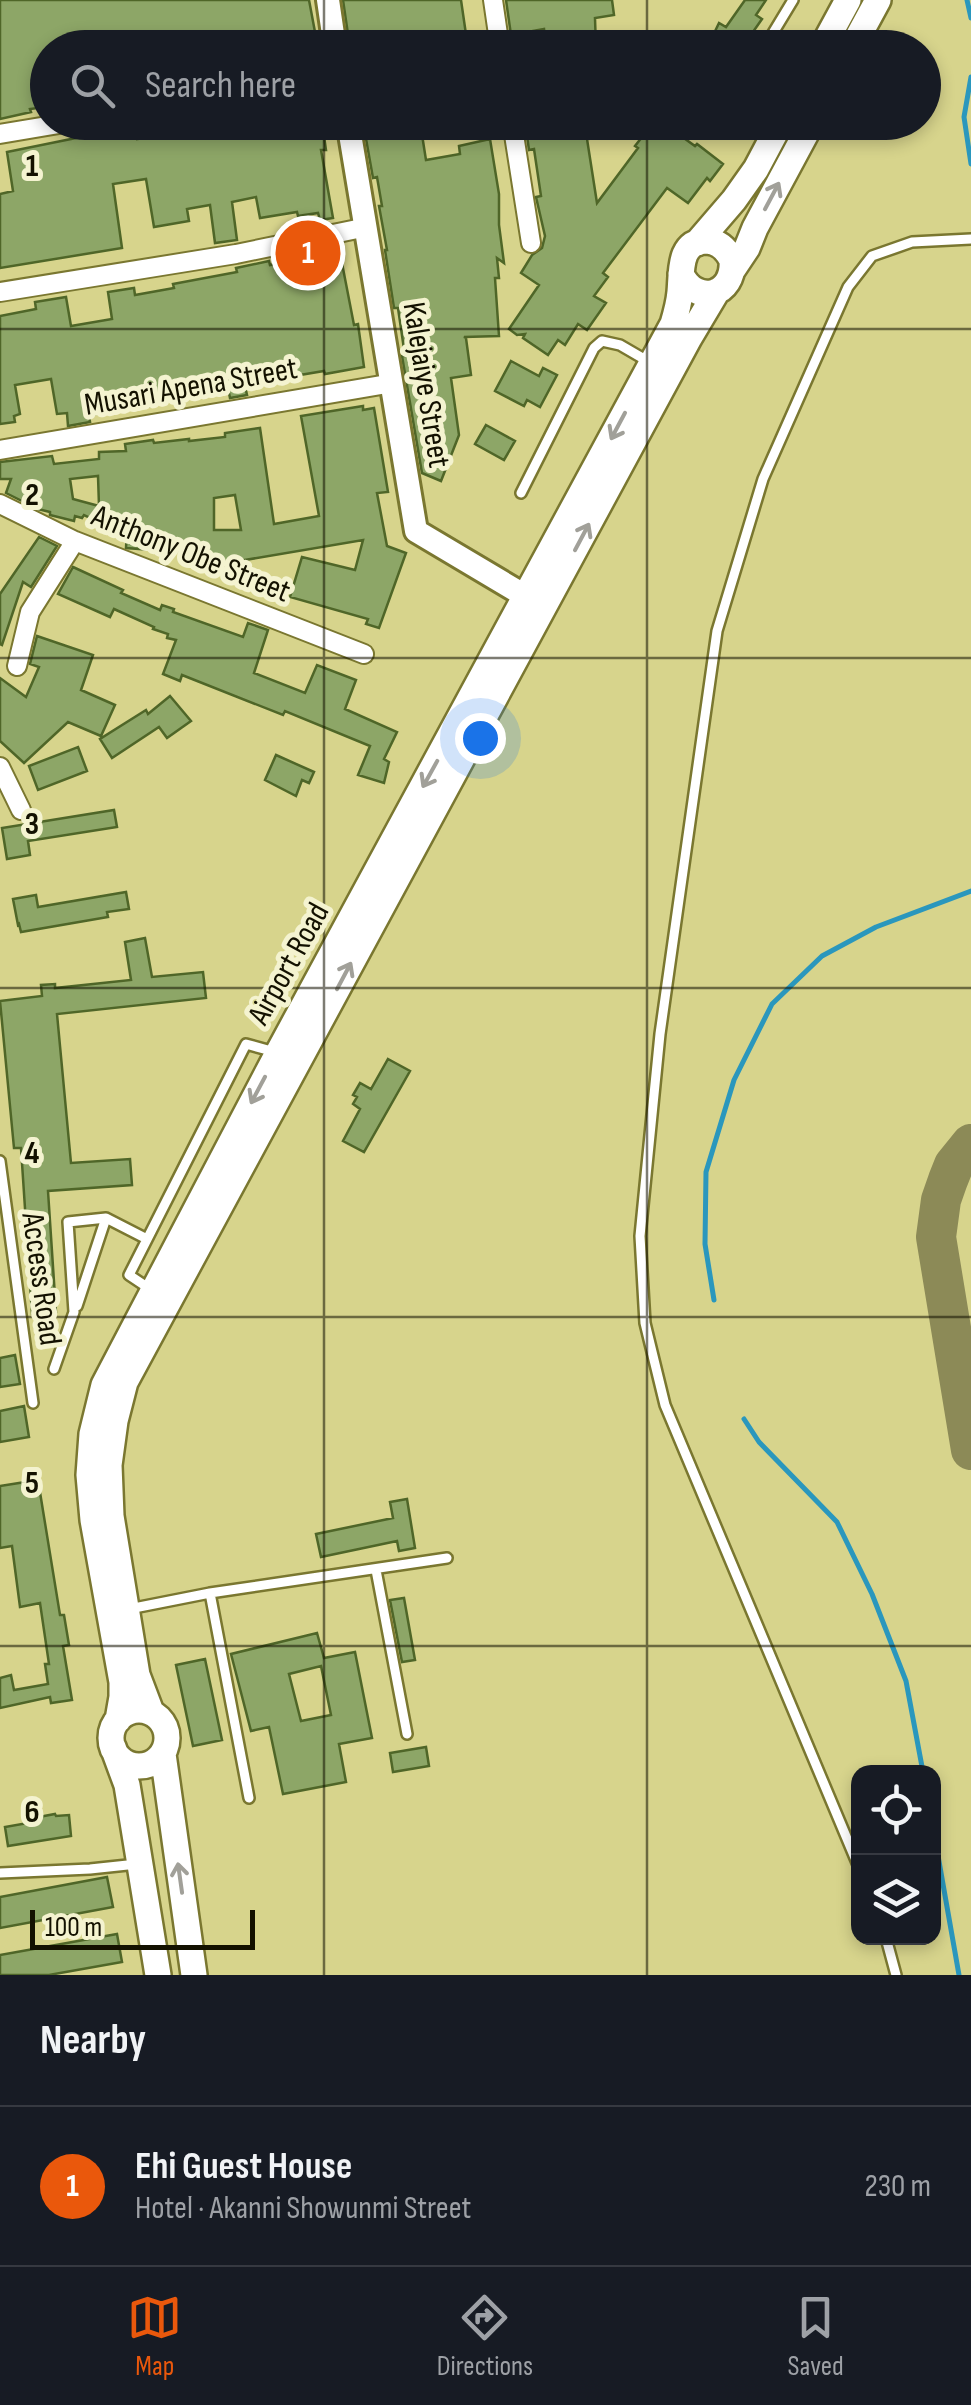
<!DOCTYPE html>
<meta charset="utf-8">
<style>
body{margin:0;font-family:"Sofia Sans Condensed",sans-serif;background:#20242c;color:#f1f3f6}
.controls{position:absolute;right:30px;bottom:30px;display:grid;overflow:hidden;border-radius:20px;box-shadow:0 5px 15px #0003}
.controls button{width:90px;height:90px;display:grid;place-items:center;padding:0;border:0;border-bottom:2px solid #363941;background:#171b24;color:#f1f3f6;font:50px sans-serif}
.scale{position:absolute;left:30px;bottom:25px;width:225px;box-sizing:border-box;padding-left:10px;border:5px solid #131100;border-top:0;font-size:28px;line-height:35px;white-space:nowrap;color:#131100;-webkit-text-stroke:8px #f4f3d0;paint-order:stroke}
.you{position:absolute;left:480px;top:738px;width:35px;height:35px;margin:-25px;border:8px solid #fff;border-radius:50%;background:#1a73e8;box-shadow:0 0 0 15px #1a73e833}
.badge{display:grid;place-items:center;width:65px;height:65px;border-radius:50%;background:#ea580c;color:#fff;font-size:32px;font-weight:700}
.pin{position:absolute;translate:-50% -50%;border:5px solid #fff;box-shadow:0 2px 10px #0006}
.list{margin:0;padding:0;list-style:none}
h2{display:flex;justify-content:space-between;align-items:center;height:130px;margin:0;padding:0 40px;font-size:42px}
h2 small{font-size:32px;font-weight:400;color:#9ea1a6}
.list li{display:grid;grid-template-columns:65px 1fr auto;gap:30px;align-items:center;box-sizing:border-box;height:160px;padding:0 40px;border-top:2px solid #363941}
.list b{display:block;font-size:38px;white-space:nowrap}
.list p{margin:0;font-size:32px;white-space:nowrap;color:#9ea1a6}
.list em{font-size:32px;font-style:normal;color:#9ea1a6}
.icon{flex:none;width:55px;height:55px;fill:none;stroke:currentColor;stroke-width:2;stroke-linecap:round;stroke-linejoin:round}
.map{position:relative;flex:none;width:971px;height:1975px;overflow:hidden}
.search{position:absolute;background:#171b24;box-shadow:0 5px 15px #0003;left:30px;right:30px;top:30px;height:110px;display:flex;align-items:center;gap:25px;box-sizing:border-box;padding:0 35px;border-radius:55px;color:#9ea1a6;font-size:38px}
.sheet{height:290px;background:#171b24}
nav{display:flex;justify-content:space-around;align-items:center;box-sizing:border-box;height:140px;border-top:2px solid #363941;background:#171b24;font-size:28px;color:#9ea1a6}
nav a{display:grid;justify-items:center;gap:5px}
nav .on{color:#ea580c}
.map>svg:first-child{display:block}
</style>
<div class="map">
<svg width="971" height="1975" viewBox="0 0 971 1975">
<rect width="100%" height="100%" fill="#d7d48c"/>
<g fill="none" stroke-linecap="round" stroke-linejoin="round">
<!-- stream -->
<path stroke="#2a97bd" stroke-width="5" d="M967,0L971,18
M971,77L964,117L971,164
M714,1300L705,1244L706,1172L734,1080L772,1004L822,956L876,927L971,891
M744,1419L759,1442L837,1522L872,1594L906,1681L923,1772
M934,1833L959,1975"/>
<!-- taxiway -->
<path stroke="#8c8a57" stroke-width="40" d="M971,1144L954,1165L948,1180L941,1200L936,1237L971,1450"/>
</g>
<!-- building -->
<path fill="#8da667" stroke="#4f6628" stroke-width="2.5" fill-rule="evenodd" d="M0,0H309L318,48H48V98L36,100L38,108L30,109L31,112L0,119Z
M343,0H461L468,48H350Z
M506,0H612L614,15L595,18L596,48H546L544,29L511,35Z
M745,0H766L756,15L762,19L748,39L757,44L756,48H707L719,23L726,27Z
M83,122H101L102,128L128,123L130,132L135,131L137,139L176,133L175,129L213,122H322L326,150H321L333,218L320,220L318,213L298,216L297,212L260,218L256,197L232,202L237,240L215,243L210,205L187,209L189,221L154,227L146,179L113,184L122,248L0,268V194L13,191L7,152L76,138L75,133L80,131Z
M363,122H420L426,160L460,154L459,146L490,139L499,194V225L504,263L497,258L499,278H495L499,336L464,337L466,338L471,375L451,378L459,435L441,481L422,473L402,356H405L398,308H394L385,250H387L379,206H382L377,177L373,178Z
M525,122H627L628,136L587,139L597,203L638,148L635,146L654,122H680L674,131L695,146L697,144L723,164L710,181L707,178L688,203L667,188L603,273L608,277L594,296L606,303L587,330L578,324L565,345L558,340L548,355L523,338L525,334L517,335L509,329L539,285L521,273L532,255L542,248L545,236L536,197L541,196L534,149L529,150Z
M341,258L354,325L358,324L364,367L325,374L324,371L253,383L245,386L247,395L230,398L228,388L151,402L152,406L89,415L90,422L68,426L67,413L57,414L51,379L15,385L20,414L14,416L15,422L0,424V316L36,309L35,302L66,297L71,326L112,319L108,292L134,288L135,295L174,288L173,284L237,272L236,268L269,261L270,265L304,260L305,265Z
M511,361L539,376L543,368L557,375L540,407L527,400L524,406L495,391Z
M363,406V410L374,408L388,492L377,493L387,546L406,553L379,628L366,624L368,619L290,597L302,557L355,570L363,540L233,562V566L201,565L200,556L182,557V552L126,548L127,530H99V522L84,515L82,518L75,516L74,521L50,515V512L38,509L6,493L11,479H0V462L52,456L54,464L99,459V452L126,451L125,444L153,440L154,443L189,439V441L225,437V433L260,428L274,524L319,516L301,416ZM98,476L99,506L73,499L70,479ZM235,495L241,530H214V498Z
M486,425L515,441L504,460L475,444Z
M39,537L57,546L31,587L23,582L2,645L0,644V594Z
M73,567L123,590L121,593L160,610L162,605L174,609L173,612L243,637L248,623L268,630L254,673L305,693L317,665L356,680L345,709L397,732L384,759L389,762L384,783L358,775L370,746L285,711L283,715L182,675L180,681L163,674L176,640L167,638L168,634L153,629L154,627L114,609L110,617L58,594Z
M37,636L93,655L81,690L115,705L101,736L68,722L24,763L0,741V678L26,697L39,667L30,664Z
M170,696L191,721L167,738L159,727L112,758L100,739L146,710L148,714Z
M78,747L87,771L38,790L29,766Z
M276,755L314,772L309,783L302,780L296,796L265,780Z
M114,810L117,827L28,841L30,855L7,859L2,828Z
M126,892L129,909L107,912L108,917L21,932L19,924L18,925L13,899L36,895L38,907Z
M145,938L152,977L203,972L206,998L57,1014L71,1163L130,1159L132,1185L48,1191L56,1312L32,1314L21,1148H14L0,1001L42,996L41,985L55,984V988L131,980L125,942Z
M388,1059L410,1071L364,1152L343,1141L360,1109L353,1104L357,1097L353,1095L360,1083L371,1089Z
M15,1355L20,1384L0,1387V1358Z
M24,1406L29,1437L0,1442V1411Z
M38,1480L60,1615H64L69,1645L63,1646L72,1700L51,1703L50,1697L0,1708V1678L11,1675L14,1690L48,1684L45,1664H49L40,1603L20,1607L12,1546L0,1548V1486Z
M407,1499L415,1548L399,1551L397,1541L321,1557L316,1534L393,1518L390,1502Z
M404,1598L415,1660L402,1662L390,1600Z
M317,1633L324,1658L355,1652L372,1738L339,1744L346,1782L283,1794L269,1727L251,1731L231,1654ZM321,1666L331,1715L301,1721L289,1674Z
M205,1659L222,1740L193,1746L176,1665Z
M426,1747L429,1766L393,1772L390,1753Z
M55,1814L56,1816L69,1815L71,1836L8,1846L5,1827L28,1823V1819Z
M107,1877L113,1907L0,1928V1897Z
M117,1934L122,1962L49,1975H0V1955Z"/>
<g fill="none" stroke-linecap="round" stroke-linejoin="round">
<!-- service casing -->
<g stroke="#7a7730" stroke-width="14">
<path id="service" d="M764,48L793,0
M712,132L718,122
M521,493L594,348L602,341L620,345L651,363
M0,1161L33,1403
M150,1289L129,1275L246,1044L275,1052
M77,1306L106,1218
M54,1369L74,1312L68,1222L106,1218L147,1239
M376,1570L407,1734
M210,1593L249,1798
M129,1609L210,1593L447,1558
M858,1865L665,1405L645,1323L640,1236L660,1034L717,631L763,479L848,287L872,256L912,242L971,239
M0,1873L90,1869L137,1864
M886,1938L896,1975"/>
</g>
<!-- minor casing -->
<g stroke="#7a7730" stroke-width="22">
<path id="minor" d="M493,0L500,48
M512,122L531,243
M0,134L71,122
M0,292L236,254L367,227
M0,450L393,383
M0,504L75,541L364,654
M17,666L30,612L75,541
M0,767L21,810"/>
</g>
<!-- tertiary casing -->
<g stroke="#7a7730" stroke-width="28">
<path id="tertiary" d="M328,0L335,48
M348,122L416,531L527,597"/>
</g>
<!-- secondary casing -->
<g stroke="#7a7730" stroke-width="30">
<path id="secondary" d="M822,48L848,0
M852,48L878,0
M697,243L734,200L756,169L781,122
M733,269L747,248L755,228L812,122
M111 1738a28 28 0 1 1 56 0a28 28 0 1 1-56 0Z
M151,1712L137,1675L111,1516L109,1465L115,1421L125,1382L689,338L717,291
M118,1720L122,1697V1682L93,1520L89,1475L92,1434L104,1385L278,1053L673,324C676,314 679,303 680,292C682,272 678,241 707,241C720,242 727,250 732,260C735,296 696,306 681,274
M113,1747L127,1785L158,1975
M163,1754L194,1975"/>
</g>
<!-- service -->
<use href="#service" stroke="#fff" stroke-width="9"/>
<!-- minor -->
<use href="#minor" stroke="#fff" stroke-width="18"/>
<!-- tertiary -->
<use href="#tertiary" stroke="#fff" stroke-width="22"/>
<!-- secondary -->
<use href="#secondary" stroke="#fff" stroke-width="25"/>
</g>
<!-- one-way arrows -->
<defs><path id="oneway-shaft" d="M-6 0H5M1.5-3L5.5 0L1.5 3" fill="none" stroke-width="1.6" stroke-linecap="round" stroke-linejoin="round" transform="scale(2.5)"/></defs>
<g stroke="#a1a099">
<use href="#oneway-shaft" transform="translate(772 196) rotate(-62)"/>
<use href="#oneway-shaft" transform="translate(618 426) rotate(118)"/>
<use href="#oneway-shaft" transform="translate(582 537) rotate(-62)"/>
<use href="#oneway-shaft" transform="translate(430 774) rotate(119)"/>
<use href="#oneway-shaft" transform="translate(344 976) rotate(-62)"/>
<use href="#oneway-shaft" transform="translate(258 1090) rotate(118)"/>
<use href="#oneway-shaft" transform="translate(180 1878) rotate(-98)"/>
</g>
<!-- grid -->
<path fill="none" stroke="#131100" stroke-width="2.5" stroke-opacity="0.55" d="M324,0V48M647,0V48M324,122V1975M647,122V1975M0,329H971M0,658H971M0,988H971M0,1317H971M0,1646H971"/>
<g text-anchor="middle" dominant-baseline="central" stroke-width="10" stroke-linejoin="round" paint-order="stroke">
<!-- street labels -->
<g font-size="32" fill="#131100" stroke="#f4f3d0">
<text transform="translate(426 385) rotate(81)">Kalejaiye Street</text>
<text transform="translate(191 387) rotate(-10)">Musari Apena Street</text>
<text transform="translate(191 554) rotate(22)">Anthony Obe Street</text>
<text transform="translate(289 964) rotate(-61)">Airport Road</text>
<text transform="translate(41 1279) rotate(82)">Access Road</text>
</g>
</g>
<g font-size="32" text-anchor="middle" font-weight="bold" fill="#131100" stroke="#f4f3d0" stroke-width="10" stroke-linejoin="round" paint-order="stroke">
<text x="32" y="176">1</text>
<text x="32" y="505">2</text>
<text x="32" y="834">3</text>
<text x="32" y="1163">4</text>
<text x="32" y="1493">5</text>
<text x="32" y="1822">6</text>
</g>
</svg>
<div class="controls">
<button><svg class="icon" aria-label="locate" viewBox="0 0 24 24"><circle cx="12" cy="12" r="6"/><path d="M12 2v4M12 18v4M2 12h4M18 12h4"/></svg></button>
<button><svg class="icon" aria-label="layers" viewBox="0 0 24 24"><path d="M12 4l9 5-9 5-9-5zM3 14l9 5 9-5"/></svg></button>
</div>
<div class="scale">100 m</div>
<div class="you"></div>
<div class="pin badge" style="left:308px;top:253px">1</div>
<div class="search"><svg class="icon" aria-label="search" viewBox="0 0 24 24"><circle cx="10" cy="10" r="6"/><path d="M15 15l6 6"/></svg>Search here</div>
</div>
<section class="sheet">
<h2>Nearby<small></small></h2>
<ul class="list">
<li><span class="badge">1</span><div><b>Ehi Guest House</b><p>Hotel · Akanni Showunmi Street</p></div><em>230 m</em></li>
</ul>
</section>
<nav>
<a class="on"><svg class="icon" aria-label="map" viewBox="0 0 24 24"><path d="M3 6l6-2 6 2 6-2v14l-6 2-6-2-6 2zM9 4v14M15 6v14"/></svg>Map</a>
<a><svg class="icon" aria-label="directions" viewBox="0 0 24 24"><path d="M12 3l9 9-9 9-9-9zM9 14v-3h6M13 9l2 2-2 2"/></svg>Directions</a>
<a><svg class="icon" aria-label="saved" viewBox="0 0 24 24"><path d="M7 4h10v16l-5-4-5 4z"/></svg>Saved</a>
</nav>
